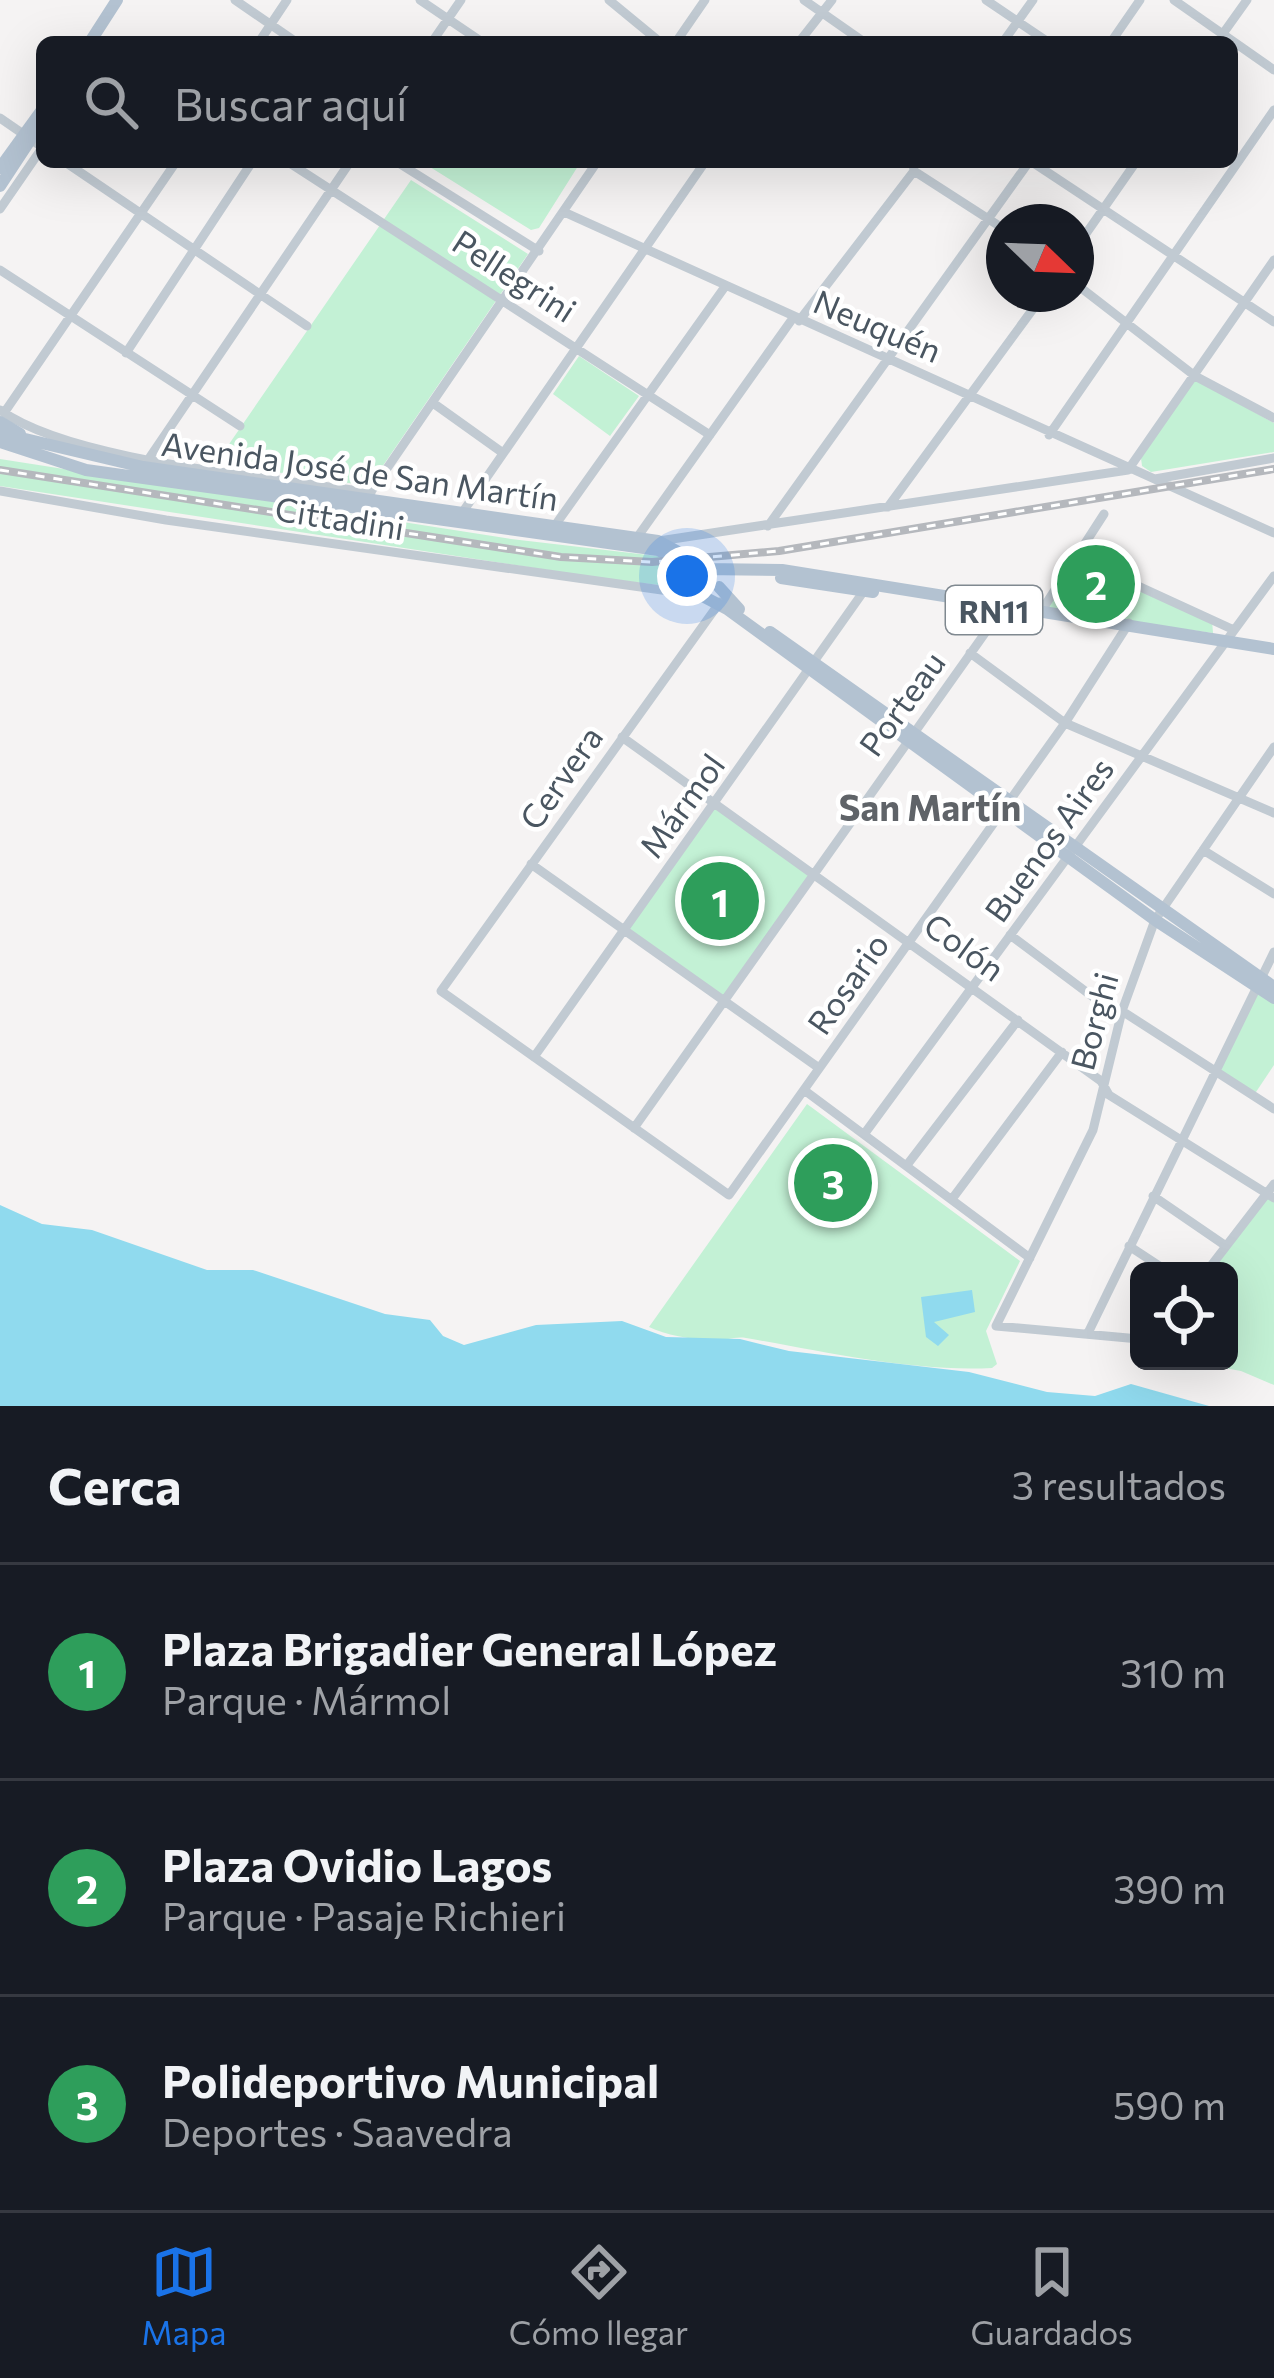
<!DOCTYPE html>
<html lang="es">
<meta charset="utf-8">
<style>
body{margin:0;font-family:Commissioner,sans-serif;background:#20242c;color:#f1f3f6}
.controls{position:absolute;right:36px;bottom:36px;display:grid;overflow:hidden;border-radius:18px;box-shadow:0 12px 48px #0002}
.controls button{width:108px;height:108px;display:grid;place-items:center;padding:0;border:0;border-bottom:3px solid #363941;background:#171b24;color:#f1f3f6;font:60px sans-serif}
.compass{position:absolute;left:986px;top:204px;width:108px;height:108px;border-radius:50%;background:#171b24;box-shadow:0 12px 48px #0002;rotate:113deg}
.you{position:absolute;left:687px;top:576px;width:42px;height:42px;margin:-30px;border:9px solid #fff;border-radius:50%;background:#1a73e8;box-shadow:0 0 0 18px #1a73e833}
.badge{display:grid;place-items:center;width:78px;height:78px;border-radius:50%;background:#1a73e8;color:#fff;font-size:39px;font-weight:700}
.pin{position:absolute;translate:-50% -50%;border:6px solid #fff;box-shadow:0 3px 12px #0006}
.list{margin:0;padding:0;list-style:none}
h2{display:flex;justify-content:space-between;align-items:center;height:156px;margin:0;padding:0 48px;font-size:51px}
h2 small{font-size:39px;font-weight:400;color:#9ea1a6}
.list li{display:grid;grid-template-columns:78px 1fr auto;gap:36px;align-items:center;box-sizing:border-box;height:216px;padding:0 48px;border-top:3px solid #363941}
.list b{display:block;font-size:45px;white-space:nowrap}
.list p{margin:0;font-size:39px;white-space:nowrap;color:#9ea1a6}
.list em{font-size:39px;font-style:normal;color:#9ea1a6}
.icon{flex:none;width:66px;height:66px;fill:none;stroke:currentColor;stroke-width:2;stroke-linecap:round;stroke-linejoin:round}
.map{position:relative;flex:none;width:1274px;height:1406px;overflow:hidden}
.search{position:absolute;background:#171b24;box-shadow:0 12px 48px #0002;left:36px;right:36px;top:36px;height:132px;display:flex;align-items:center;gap:30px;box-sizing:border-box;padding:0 42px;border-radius:18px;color:#9ea1a6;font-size:45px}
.sheet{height:804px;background:#171b24}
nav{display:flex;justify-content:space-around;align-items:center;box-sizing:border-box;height:168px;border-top:3px solid #363941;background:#171b24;font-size:33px;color:#9ea1a6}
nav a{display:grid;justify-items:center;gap:6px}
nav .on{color:#1a73e8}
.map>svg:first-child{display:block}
</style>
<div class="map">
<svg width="1274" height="1406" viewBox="0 0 1274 1406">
<rect width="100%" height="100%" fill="#f5f3f3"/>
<!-- green -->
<path fill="#c3f1d5" d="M422,162H578L580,163L539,228L531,230Z
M411,180L528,254L369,486L216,463Z
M579,356L639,396L610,436L553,394Z
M1195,379L1274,423V452L1151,472L1142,466L1141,458Z
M0,459L511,539L657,556L679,565L683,580L675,587L600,578L0,486Z
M1075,557L1212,620L1213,633L1042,610Z
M716,803L814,872L724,1002L625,930Z
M1254,985L1274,998V1065L1254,1095L1213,1068Z
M807,1104L1020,1261L986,1331L997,1364L992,1368C912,1372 827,1352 746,1338C734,1336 722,1342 710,1341C691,1339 665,1335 649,1327Z
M1267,1194L1274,1198V1385L1241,1371L1186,1361H1229V1271H1207Z"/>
<!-- water -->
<path fill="#90daee" d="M0,1205L42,1224L92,1230L207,1270H253L385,1314L430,1320L443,1336L464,1345L536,1325L622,1321L666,1337L740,1339L789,1351L969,1372L1047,1392L1095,1396L1131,1384L1209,1406H0Z
M972,1290L975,1312L934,1322L949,1335L938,1346L926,1337L921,1297Z"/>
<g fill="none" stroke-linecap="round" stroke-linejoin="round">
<!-- minor -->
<path stroke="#c1cad2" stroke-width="9" d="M235,0L296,42
M420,0L482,42
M609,0L660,42
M804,0L864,42
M986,0L1048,42
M1174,0L1274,70
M259,42L287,0
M432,42L461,0
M676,42L705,0
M799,42L832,0
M1003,42L1033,0
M1111,42L1140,0
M1217,42L1247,0
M0,118L42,147
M65,162L307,326
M288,162L710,435
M397,162L539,251
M913,162L914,171L1004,229
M1032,162L1274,322
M0,209L42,148
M564,212L1274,533
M1076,248L1136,162
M0,270L240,426
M1076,284L1195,376L1274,418
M799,321L914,171
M126,353L252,162
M433,403L503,453
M0,410C73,463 275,477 371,493
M4,413L176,162
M1049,435L1274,110
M150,457L350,162
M1128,470L1274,260
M1155,479L1274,458
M0,491L166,520L697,595
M366,499L597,162
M888,507L1044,294
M462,513L705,162
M556,524L724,288
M768,526L1029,162
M636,539L793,318
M659,541L1128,470
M1075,557L1234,630
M720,602L441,991L729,1195L1065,723L1129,623
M1042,610L1104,514
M970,653L1065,723L1274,813
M622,737L1101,1081L1109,1095L1274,1198
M1203,850L1274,894
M531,864L819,1068
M1010,935L1120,1017
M1122,1011L1274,1109
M534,1057L866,588
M804,1090L1030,1258
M634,1128L995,619L1000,604
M865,1133L1274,576
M907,1165L1018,1020
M1153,1196L1226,1246
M952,1199L1062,1052
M1129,1246L1167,1271
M1207,1271L1274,1184
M1088,1333L1274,952
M1139,1339L996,1326L1093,1130L1122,1011L1155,920L1274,747"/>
<!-- major -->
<path stroke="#b3c2d1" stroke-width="12" d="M90,42L117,0
M0,168L42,110
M0,186L42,122
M0,422L20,434
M0,433L143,467L658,541L708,568
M0,442L86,470L658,550L681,561L690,578
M781,578L873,592
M719,587L739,609
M770,632L1274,987
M1274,649L782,570L703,569L690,579L693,591L727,609L1155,920L1274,998"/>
<!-- rail casing -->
<g stroke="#b5b8bd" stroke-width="8">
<path id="rail" d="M0,470L561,557L652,562L779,551L1274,469"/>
</g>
<!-- rail -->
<use href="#rail" stroke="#fff" stroke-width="3" stroke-dasharray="9" stroke-linecap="butt"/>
</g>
<g text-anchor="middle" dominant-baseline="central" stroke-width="9" stroke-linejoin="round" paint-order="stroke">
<!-- shield labels -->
<rect fill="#fff" stroke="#808990" stroke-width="3" x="946" y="586" width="96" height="48" rx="9"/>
<g font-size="30" font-weight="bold" fill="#4a5661">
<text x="994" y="610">RN11</text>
</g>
<!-- street labels -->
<g font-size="33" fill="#4a5661" stroke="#fff">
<text transform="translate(515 275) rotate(33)">Pellegrini</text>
<text transform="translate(878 325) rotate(23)">Neuquén</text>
<text transform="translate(360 470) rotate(8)">Avenida José de San Martín</text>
<text transform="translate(340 517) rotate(9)">Cittadini</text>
<text transform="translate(901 703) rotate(-54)">Porteau</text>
<text transform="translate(560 777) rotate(-55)">Cervera</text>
<text transform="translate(681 805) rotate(-54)">Mármol</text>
<text transform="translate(1048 839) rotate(-54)">Buenos Aires</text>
<text transform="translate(965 946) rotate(36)">Colón</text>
<text transform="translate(847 983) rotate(-55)">Rosario</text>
<text transform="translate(1093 1021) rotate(-75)">Borghi</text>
</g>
<!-- neighbourhood labels -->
<g font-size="36" font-weight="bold" fill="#5f6368" stroke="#fff">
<text x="930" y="806">San Martín</text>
</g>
</g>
</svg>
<div class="controls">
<button><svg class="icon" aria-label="locate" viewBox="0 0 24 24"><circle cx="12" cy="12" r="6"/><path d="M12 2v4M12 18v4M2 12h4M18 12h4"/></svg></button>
</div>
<svg class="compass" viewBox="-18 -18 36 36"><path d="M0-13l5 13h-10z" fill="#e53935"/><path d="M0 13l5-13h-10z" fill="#9ea1a6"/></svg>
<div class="you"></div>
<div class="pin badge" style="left:720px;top:901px;background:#2e9e5b">1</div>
<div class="pin badge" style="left:1096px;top:584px;background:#2e9e5b">2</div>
<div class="pin badge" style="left:833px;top:1183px;background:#2e9e5b">3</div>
<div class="search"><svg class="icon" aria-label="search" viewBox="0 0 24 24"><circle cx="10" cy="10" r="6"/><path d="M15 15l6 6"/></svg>Buscar aquí</div>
</div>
<section class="sheet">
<h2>Cerca<small>3 resultados</small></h2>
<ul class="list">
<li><span class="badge" style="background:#2e9e5b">1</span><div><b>Plaza Brigadier General López</b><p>Parque · Mármol</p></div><em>310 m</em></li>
<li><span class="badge" style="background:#2e9e5b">2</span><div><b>Plaza Ovidio Lagos</b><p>Parque · Pasaje Richieri</p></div><em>390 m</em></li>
<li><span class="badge" style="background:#2e9e5b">3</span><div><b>Polideportivo Municipal</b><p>Deportes · Saavedra</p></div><em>590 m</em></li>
</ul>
</section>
<nav>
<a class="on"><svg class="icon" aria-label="map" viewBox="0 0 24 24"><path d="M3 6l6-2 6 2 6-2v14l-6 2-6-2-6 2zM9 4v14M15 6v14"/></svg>Mapa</a>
<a><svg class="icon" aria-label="directions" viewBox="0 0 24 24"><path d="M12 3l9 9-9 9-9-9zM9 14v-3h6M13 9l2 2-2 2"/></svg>Cómo llegar</a>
<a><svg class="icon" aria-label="saved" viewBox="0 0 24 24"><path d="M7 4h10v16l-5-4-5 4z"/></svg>Guardados</a>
</nav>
